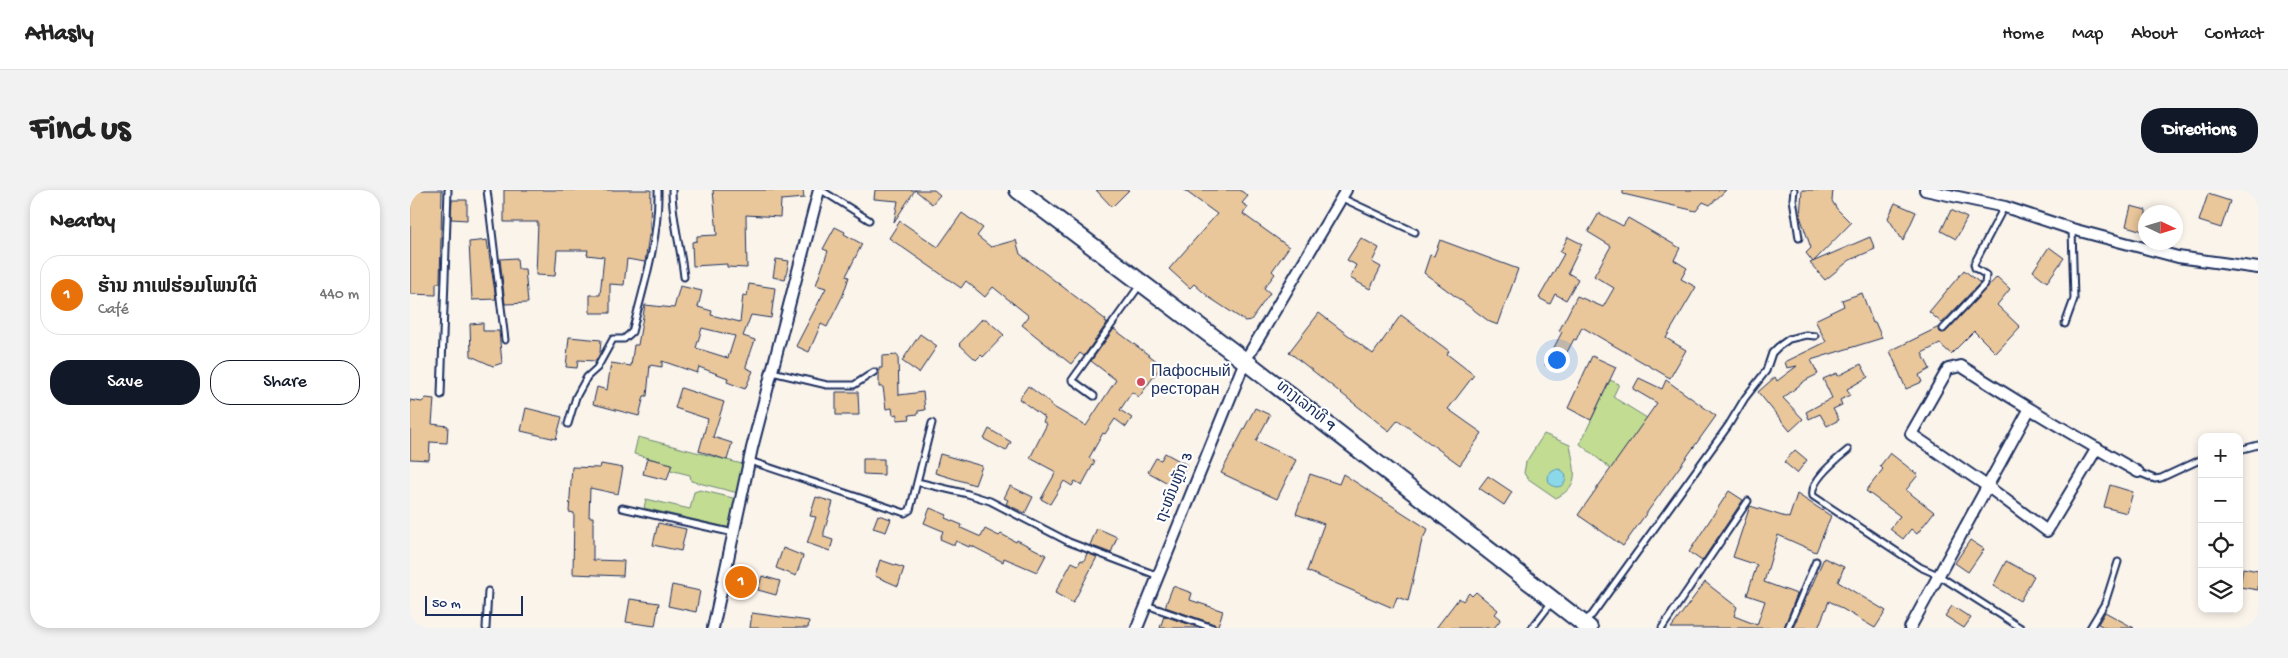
<!DOCTYPE html>
<meta charset="utf-8">
<style>
body{margin:0;font-family:"Gochi Hand","Noto Sans Lao",sans-serif;background:#f2f2f2;color:#222}
.controls{position:absolute;right:15px;bottom:15px;display:grid;overflow:hidden;border-radius:10px;box-shadow:0 2px 8px #0003}
.controls button{width:45px;height:45px;display:grid;place-items:center;padding:0;border:0;border-bottom:1px solid #e0e0e0;background:#fff;color:#222;font:25px sans-serif}
.compass{position:absolute;left:1728px;top:15px;width:45px;height:45px;border-radius:50%;background:#fff;box-shadow:0 2px 8px #0003;rotate:94deg}
.scale{position:absolute;left:15px;bottom:12px;width:98px;box-sizing:border-box;padding-left:5px;border:2px solid #1b2f5e;border-top:0;font-size:14px;line-height:18px;white-space:nowrap;color:#1b2f5e;-webkit-text-stroke:4px #fff;paint-order:stroke}
.you{position:absolute;left:1146px;top:169px;width:18px;height:18px;margin:-12px;border:4px solid #fff;border-radius:50%;background:#1a73e8;box-shadow:0 0 0 8px #1a73e833}
.badge{display:grid;place-items:center;width:32px;height:32px;border-radius:50%;background:#111827;color:#fff;font-size:16px;font-weight:700}
.pin{position:absolute;translate:-50% -50%;border:2px solid #fff;box-shadow:0 1px 5px #0006}
.list{margin:0;padding:0;list-style:none}
h2{display:flex;justify-content:space-between;align-items:center;height:65px;margin:0;padding:0 20px;font-size:21px}
h2 small{font-size:16px;font-weight:400;color:#767676}
.list li{display:grid;grid-template-columns:32px 1fr auto;gap:15px;align-items:center;box-sizing:border-box;height:80px;margin:0 10px 10px;padding:0 10px;border:1px solid #e0e0e0;border-radius:20px}
.list b{display:block;font-size:19px;white-space:nowrap}
.list p{margin:0;font-size:16px;white-space:nowrap;color:#767676}
.list em{font-size:16px;font-style:normal;color:#767676}
.actions{display:flex;gap:10px;padding:15px 20px}
.actions a{flex:1;padding:11px 0;border:1px solid #111827;border-radius:20px;text-align:center;font-size:18px;color:#111827}
.actions .main{background:#111827;color:#fff}
.icon{flex:none;width:28px;height:28px;fill:none;stroke:currentColor;stroke-width:2;stroke-linecap:round;stroke-linejoin:round}
.map{position:relative;flex:none;width:1848px;height:438px;overflow:hidden;border-radius:20px}
header{display:flex;align-items:center;gap:30px;box-sizing:border-box;height:70px;padding:0 25px;background:#fff;border-bottom:1px solid #e0e0e0}
header strong{font-size:24px}
nav{display:flex;gap:28px;margin-inline-start:auto;font-size:18px}
.intro{display:flex;align-items:center;justify-content:space-between;box-sizing:border-box;height:120px;padding:0 30px}
h1{margin:0;font-size:35px}
.button{padding:12px 22px;border-radius:20px;background:#111827;color:#fff;font-size:18px;font-weight:700}
main{display:flex;gap:30px;padding:0 30px}
aside{flex:1;background:#fff;border-radius:20px;box-shadow:0 2px 8px #0003}
.map>svg:first-child{display:block}
</style>
<header>
<strong>Atlasly</strong>
<nav><a>Home</a><a>Map</a><a>About</a><a>Contact</a></nav>
</header>
<div class="intro"><h1>Find us</h1><a class="button">Directions</a></div>
<main>
<aside>
<h2>Nearby<small></small></h2>
<ul class="list">
<li><span class="badge" style="background:#e8710a">1</span><div><b>ຮ້ານ ກາເຟຮ່ອມໂພນໃຕ້</b><p>Café</p></div><em>440 m</em></li>
</ul>
<div class="actions"><a class="main">Save</a><a>Share</a></div>
</aside>
<div class="map">
<svg width="1848" height="438" viewBox="0 0 1848 438">
<rect width="100%" height="100%" fill="#fbf4eb"/>
<filter id="ink" filterUnits="userSpaceOnUse"><feTurbulence type="fractalNoise" baseFrequency=".02" numOctaves="2"/><feDisplacementMap in="SourceGraphic" scale="10" xChannelSelector="R" yChannelSelector="G"/><feConvolveMatrix kernelMatrix="1 2 1 2 8 2 1 2 1" color-interpolation-filters="sRGB"/></filter>
<g filter="url(#ink)">
<!-- green -->
<path fill="#c2dc92" stroke="#6e8678" d="M1200,190L1209,194L1203,207L1237,228L1201,279L1170,254Z
M1134,244L1160,255C1164,279 1172,295 1146,308L1117,288L1114,283L1116,272Z
M228,247L336,275L328,303L281,291L280,285L260,280L261,274L224,264Z
M290,300L327,309L320,338L234,318L236,309L280,319L284,302Z"/>
<!-- water -->
<path fill="#8ad8e9" stroke="#5e94b1" d="M1138 288a9 9 0 1 1 18 0a9 9 0 1 1-18 0Z"/>
<!-- building -->
<path fill="#eac79b" stroke="#1b2f5e" fill-rule="evenodd" d="M0,0H32L30,93H26V105L0,104Z
M94,0H241L240,39L235,72L217,69L214,95L200,94V123H180V105H190L194,67L177,65L178,60H147L145,86L126,85L128,32H94Z
M303,0H393L394,8L371,10L370,27L336,25L337,78L317,77V74L283,76L282,52L287,51V46L307,45Z
M465,0H524L530,5L522,14L505,0L484,32L488,11L464,9Z
M686,0H719L702,17Z
M774,0H830L838,6L832,13L838,17L833,24L879,57L862,81L865,84L854,98L860,103L841,130L835,131L800,108L784,94L780,98L759,79L807,24Z
M1213,0H1316L1300,15L1293,12L1286,21L1213,4Z
M1392,0H1423L1422,11L1427,19L1441,33L1403,72L1396,63L1401,58L1390,26Z
M1798,4L1820,11L1811,38L1789,31Z
M42,10H57V30L41,29Z
M1485,13L1506,22L1493,51L1478,28Z
M1721,16L1736,20V42L1716,36Z
M1541,20L1557,28L1546,49L1531,41Z
M552,23L573,38L567,46L581,57L606,50L610,64L696,130L695,132L697,133L674,166L670,163L661,174L612,135L619,126L583,97L575,107L556,91L551,98L479,48L490,31L528,57Z
M1189,23L1213,36L1218,28L1270,58L1264,70L1277,78L1271,89L1286,97L1256,148L1276,160L1260,188L1172,137L1166,150L1164,149L1147,181L1135,175L1152,142L1149,141L1167,106L1193,117L1204,98L1184,86L1201,56L1178,42Z
M425,37L435,42L434,44L452,54L436,86L439,87L433,105L417,137L411,134L399,162L386,156L416,98L406,95L418,61L413,59Z
M1158,47L1172,54L1158,83L1168,89L1156,110L1145,104L1140,114L1129,108L1154,64L1150,62Z
M1460,47L1465,59L1440,70L1415,90L1400,73Z
M951,48L969,58L962,72L971,77L960,99L940,88L946,75L937,70Z
M77,50L86,109L62,110L59,52Z
M1030,50L1108,79L1088,135L1080,132L1014,83L1020,65L1024,66Z
M1639,57L1654,68L1637,92L1623,81Z
M107,68L108,79H115L118,113L95,114L90,69Z
M366,69L379,71L375,90L363,87Z
M1554,80L1570,93L1532,133L1519,122Z
M1587,87L1600,99L1587,115L1610,137L1586,163L1564,141L1541,164L1530,154L1512,163L1520,179L1509,185L1512,192L1496,199L1480,161L1529,137L1530,142H1536Z
M339,94L365,98L361,128L341,125L333,146L345,150L336,176V178L343,181L335,199L317,192L318,188L289,177L287,183L252,171V177L240,175L237,206H234L229,226L183,214L187,197L197,200L201,173L221,176L224,155H228L235,115L264,118L270,96L292,101L288,117L302,121L301,125L330,132L333,105L337,106ZM292,138L325,146L318,168L286,158Z
M1452,103L1463,133L1465,132L1472,148L1401,170L1408,184L1396,190L1373,208L1393,229L1380,241L1348,202L1365,187L1367,191L1387,176L1377,178L1375,172L1416,152L1405,130L1434,116L1432,110Z
M909,123L963,164L991,125L1039,161L1037,164L1064,185L1038,219L1072,243L1050,275L988,230L979,241L879,162Z
M572,129H576L594,145L573,167L571,165L566,170L549,154Z
M73,133V141H89L92,173L83,176L61,166L60,134Z
M704,139L752,175L729,207L722,202L710,220L722,228L716,237L705,229L695,244L693,243L679,268L685,271L672,295L665,291L662,296L654,291L640,314L631,309L646,282L620,268L637,234L633,232L635,228L609,209L618,196L641,213L640,215L676,236L706,190L681,171Z
M510,144L527,156L509,183L492,171Z
M159,147L191,150L190,163L186,171L168,170L167,178L156,177Z
M488,165L489,205L513,202L515,220L508,221V224L499,225L500,229L487,230V224L483,225L482,218L476,219L473,197H469V178H472V166Z
M1182,166L1206,177L1181,230L1158,218Z
M1451,174L1458,187L1437,199L1440,205L1430,210L1432,215L1423,219L1429,230L1417,236L1410,224L1399,229L1396,222L1422,208L1413,189L1427,183L1428,186Z
M1229,188L1252,199L1256,190L1306,226L1213,356L1168,325L1247,213L1223,199Z
M271,198L314,212L303,247L322,253L317,270L289,261L298,229L265,218Z
M426,202H448L449,225H426Z
M16,208L24,209L22,234L38,236L37,253L20,252L19,270L0,269V210L12,212Z
M116,218L152,227L146,249L111,241Z
M845,218L860,225L846,251L886,270L867,309L811,283Z
M579,239L601,252L596,261L574,249Z
M1385,260L1397,270L1387,283L1374,272Z
M755,263L777,275L765,297L738,282L746,268L751,270Z
M1480,263L1508,285L1496,300L1524,322L1507,344L1501,339L1493,349L1480,339L1490,326L1456,301L1473,279L1470,276Z
M530,264L572,276L565,295L525,283Z
M237,268L262,274L257,290L233,284Z
M453,269H474V285L453,284Z
M191,274L213,278L208,304L180,298L179,327H183V370L214,371L213,386L163,384L164,323L159,322L162,277L190,278Z
M900,284L929,294L933,284L1018,339L1012,350L998,411L987,407L983,418L897,381L914,334L886,324Z
M1078,286L1102,302L1094,315L1069,298Z
M1700,295L1723,302L1717,323L1694,317Z
M600,296L623,307L615,323L596,314L598,310L594,308Z
M1319,301L1333,310L1292,371L1279,362Z
M1387,304L1421,326L1406,362L1368,345L1354,392L1387,404L1374,438H1261L1295,392L1327,417L1324,426L1347,435L1355,411L1337,405L1347,375L1323,367L1340,316L1379,328Z
M406,307L423,312L414,342V347L423,350L420,361L397,353L406,327L400,326Z
M520,318L537,325L535,328L552,335L551,338L571,347L575,339L589,346L591,344L606,352L607,350L636,365L627,382L594,368L593,372L560,355L559,357L546,351L544,355L530,349L533,341L514,333Z
M468,325L481,329L476,342L463,338Z
M248,333L276,339L271,361L243,355Z
M687,338L707,347L701,363L680,355Z
M1560,350L1574,359L1558,382L1545,373Z
M373,358L393,366L386,386L366,378Z
M677,363L687,367L663,413L645,403L662,372L668,375L671,370L674,371Z
M1414,368L1434,377L1428,392L1476,421L1465,438L1419,411L1408,438H1383Z
M470,370L494,378L488,396L465,386Z
M1596,371L1624,386L1610,411L1583,396Z
M1833,378L1848,381V400L1830,397Z
M352,386L370,391L366,405L348,400Z
M262,395L290,401L286,422L258,416Z
M763,396L782,403L780,410L813,421L807,438L804,434L755,417Z
M1066,402L1088,420L1085,424L1091,429L1084,438H1026L1049,408L1053,411L1059,403L1062,406Z
M220,409L249,413L245,436L216,432Z
M1542,416L1561,428L1554,438L1535,426Z
M1695,422L1724,438H1696L1688,434Z
M342,423L399,431L398,438H340Z
M754,426L790,438H750Z"/>
<g fill="none" stroke-linecap="round" stroke-linejoin="round">
<!-- service casing -->
<g stroke="#1b2f5e" stroke-width="9">
<path id="service" d="M77,0L95,150
M262,0C262,29 271,58 274,87
M411,0L459,30
M1384,0L1383,9L1389,48
M932,8L1005,42
M1655,134L1664,109L1662,39
M1533,139L1575,94L1576,85L1565,78L1564,74L1594,17
M362,182L417,195H444L464,182
M31,205L38,0
M684,206L662,190L730,95
M158,234L166,207L177,187L187,178L203,149H214L222,142C234,96 249,49 248,0
M1438,260C1427,269 1399,291 1403,306L1510,377L1528,385L1611,438
M1829,260L1848,255
M340,271L495,323L500,320L522,233
M1728,282L1745,289L1751,288L1792,269
M507,292L558,304L580,311L659,352L746,385
M212,318L324,343
M736,415L803,438
M1174,431L1182,425L1318,236L1335,208L1356,181L1362,163L1368,157L1379,149L1396,145L1405,146
M76,438L78,401
M1122,438L1142,412
M1252,438L1338,311
M1378,438L1406,371
M1680,438L1695,413L1708,372"/>
</g>
<!-- minor casing -->
<g stroke="#1b2f5e" stroke-width="14">
<path id="minor" d="M1515,0L1595,17L1662,39L1768,67L1848,78
M1687,258L1637,341L1577,296L1501,244L1538,179L1551,176C1609,213 1668,248 1728,282
M303,438L342,258L409,0
M727,438L835,171L936,0
M1500,438L1619,220"/>
</g>
<!-- primary casing -->
<g stroke="#1b2f5e" stroke-width="20">
<path id="primary" d="M608,0L835,171L1179,438"/>
</g>
<!-- service -->
<use href="#service" stroke="#fff" stroke-width="5"/>
<!-- minor -->
<use href="#minor" stroke="#fff" stroke-width="10"/>
<!-- primary -->
<use href="#primary" stroke="#fff" stroke-width="16"/>
</g>
</g>
<!-- markers -->
<circle fill="#d1495b" stroke="#fff" stroke-width="2" cx="731" cy="192" r="5"/>
<g text-anchor="middle" dominant-baseline="central" stroke-width="4.5" stroke-linejoin="round" paint-order="stroke">
<!-- poi labels -->
<g font-size="16" fill="#1b2f5e" stroke="#fff" text-anchor="start">
<text x="741" y="183">Пафосный<tspan x="741" dy="18">ресторан</tspan></text>
</g>
<!-- street labels -->
<g font-size="16" fill="#1b2f5e" stroke="#fff">
<text transform="translate(895 217) rotate(38)">ທາງເລກທີ 9</text>
<text transform="translate(766 298) rotate(-68)">ຖະໜົນຫຼັກ 3</text>
</g>
</g>
</svg>
<div class="controls">
<button>+</button>
<button>−</button>
<button><svg class="icon" aria-label="locate" viewBox="0 0 24 24"><circle cx="12" cy="12" r="6"/><path d="M12 2v4M12 18v4M2 12h4M18 12h4"/></svg></button>
<button><svg class="icon" aria-label="layers" viewBox="0 0 24 24"><path d="M12 4l9 5-9 5-9-5zM3 14l9 5 9-5"/></svg></button>
</div>
<svg class="compass" viewBox="-18 -18 36 36"><path d="M0-13l5 13h-10z" fill="#e53935"/><path d="M0 13l5-13h-10z" fill="#767676"/></svg>
<div class="scale">50 m</div>
<div class="you"></div>
<div class="pin badge" style="left:331px;top:392px;background:#e8710a">1</div>
</div>
</main>
